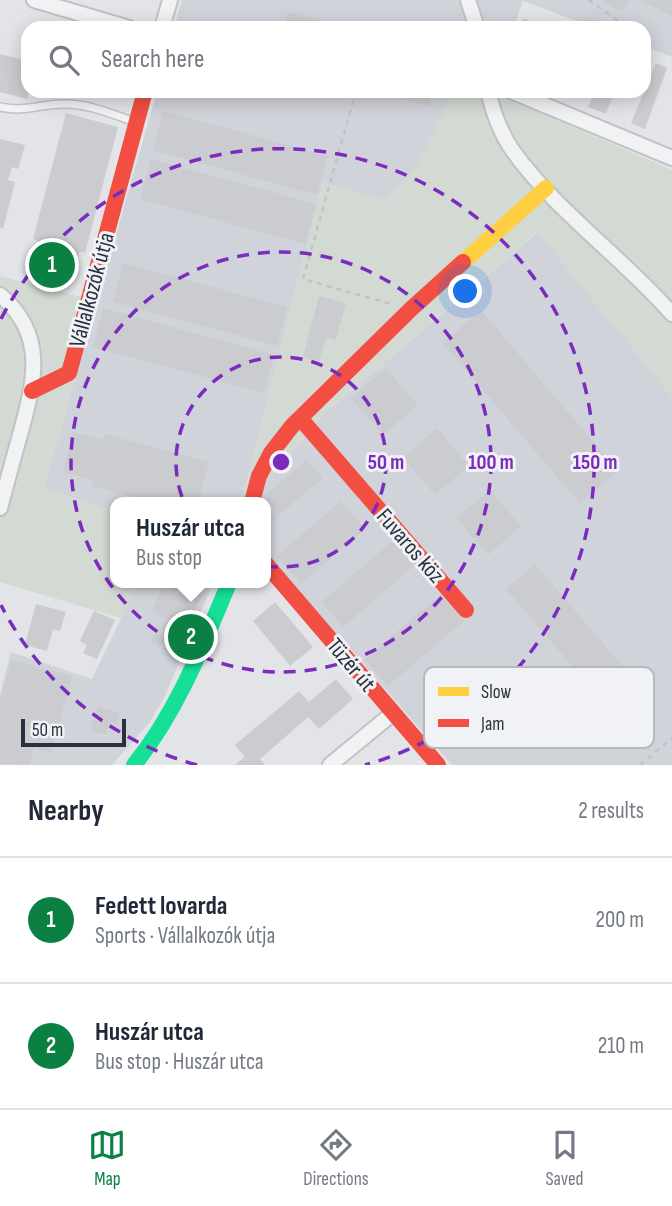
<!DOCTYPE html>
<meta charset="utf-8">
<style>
body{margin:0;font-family:"Sofia Sans Condensed",sans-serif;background:#f6f6f7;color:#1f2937}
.scale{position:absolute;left:21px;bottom:18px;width:105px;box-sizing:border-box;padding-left:7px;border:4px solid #2a313e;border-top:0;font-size:19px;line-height:24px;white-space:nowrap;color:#2a313e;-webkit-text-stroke:5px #f0f2f6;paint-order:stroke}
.you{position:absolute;left:466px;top:292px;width:24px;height:24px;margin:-18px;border:5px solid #fff;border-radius:50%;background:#1a73e8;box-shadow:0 0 0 10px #1a73e833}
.badge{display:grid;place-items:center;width:46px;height:46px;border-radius:50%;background:#0b8043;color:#fff;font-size:23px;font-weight:700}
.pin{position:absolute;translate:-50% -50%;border:4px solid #fff;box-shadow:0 2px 7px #0006}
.popup{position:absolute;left:110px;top:497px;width:161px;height:91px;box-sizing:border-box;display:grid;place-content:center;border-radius:14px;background:#fff;filter:drop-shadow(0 2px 5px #0005);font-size:23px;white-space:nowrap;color:#747a83}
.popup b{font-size:26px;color:#1f2937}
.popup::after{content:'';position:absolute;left:50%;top:100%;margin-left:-14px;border:14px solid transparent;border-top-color:#fff}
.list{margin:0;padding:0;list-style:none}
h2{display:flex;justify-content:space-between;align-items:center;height:91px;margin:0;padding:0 28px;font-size:30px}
h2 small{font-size:23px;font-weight:400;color:#747a83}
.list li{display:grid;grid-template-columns:46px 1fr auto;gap:21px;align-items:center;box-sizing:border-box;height:126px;padding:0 28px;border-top:2px solid #e0e1e3}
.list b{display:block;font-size:26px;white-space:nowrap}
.list p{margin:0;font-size:23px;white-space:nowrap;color:#747a83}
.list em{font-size:23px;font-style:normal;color:#747a83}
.icon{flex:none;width:38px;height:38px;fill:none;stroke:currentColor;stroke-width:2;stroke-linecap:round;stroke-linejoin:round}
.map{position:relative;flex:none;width:672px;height:765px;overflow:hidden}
.search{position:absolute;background:#fff;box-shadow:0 4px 18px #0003;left:21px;right:21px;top:21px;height:77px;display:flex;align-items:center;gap:18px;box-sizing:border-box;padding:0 24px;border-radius:21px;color:#747a83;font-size:26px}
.sheet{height:343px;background:#fff}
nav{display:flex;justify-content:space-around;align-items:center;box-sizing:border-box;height:98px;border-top:2px solid #e0e1e3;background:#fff;font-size:19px;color:#747a83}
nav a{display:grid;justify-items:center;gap:4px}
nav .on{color:#0b8043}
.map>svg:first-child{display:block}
</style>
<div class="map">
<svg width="672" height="765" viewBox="0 0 672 765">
<rect width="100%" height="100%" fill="#e2e4e7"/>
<!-- built -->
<path fill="#d1d3da" d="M182,0H672V57L644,46V28H595L523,1L513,28H174Z
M157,91H455L418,164L386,201L323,183L241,502H116V512L44,488Z
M538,232L672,397V765H452L266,554V502H260V489L323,415Z
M138,583H213L164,698L150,722L112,765H0V695L11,652L92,679Z"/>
<!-- green -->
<path fill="#d3dad3" d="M455,91H491L672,170V397L537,232L323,415L260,489V502H241L323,183L386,201L418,164Z
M0,276L97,301L44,488L116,512V583H138L121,618L0,582Z"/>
<!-- building -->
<path fill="#cacccf" d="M604,0H629L623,12L603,2Z
M639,0H672V16Z
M288,12L332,24L331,28H284Z
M585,17L612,28H580Z
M524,18L545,28H519Z
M0,54L28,61V91H45L43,98L28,94L27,99L0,92Z
M656,63L667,68L645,129L631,123Z
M401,91H433L429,107L399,98Z
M595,91H615L606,114L588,107Z
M163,111L328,156L317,195L153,150Z
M66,113L118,127L85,253L79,252L70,284L29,273L38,241L33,239Z
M0,139L25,145L18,169L12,167L8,180L15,182L3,229L0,228Z
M151,159L316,204L305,244L140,199Z
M123,263L287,307L277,346L113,302Z
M319,296L346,303L336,340L326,337L319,362L303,357Z
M103,308L274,355L264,393L93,347Z
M481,310L618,471L580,504L443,343Z
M386,368L418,405L383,435L351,398Z
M437,428L469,466L435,495L403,458Z
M73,432L103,440L105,434L209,462L198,502H151L91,486L93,480L63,472Z
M307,460L323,478L279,515L263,497Z
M490,490L521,526L488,555L456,518Z
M341,501L365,529L301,584L277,556Z
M395,539L416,564L343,627L321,602Z
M535,564L650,698L621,723L506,589Z
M165,583H208L187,628L151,611Z
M441,594L464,621L388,686L365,659Z
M275,602L313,647L290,666L253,621Z
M36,604L66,612L60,631L53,629L47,651L25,645Z
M94,611L115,620L97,659L83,653L87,645L80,641Z
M155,633L165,638L160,647L151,643Z
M11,660L72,676L51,752L34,748L30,765L0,764V701Z
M336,679L353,699L319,729L308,717L260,759L265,765H235L245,757L235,745L299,691L309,702Z
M98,706L120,713L117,724L110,722L106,735L90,730Z"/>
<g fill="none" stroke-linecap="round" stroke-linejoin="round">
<!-- lane casing -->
<g stroke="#c0c2c5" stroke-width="10">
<path id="lane" d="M0,107C24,113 44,103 66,104C90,104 114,115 136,122"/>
</g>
<!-- street casing -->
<g stroke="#c0c2c5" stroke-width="18">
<path id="street" d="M34,0L129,28
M468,0L477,28
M162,28L170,0
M488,91C493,112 500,133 513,151C556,211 623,258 672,314
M511,91L672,158
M0,295C48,335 34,383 20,435C13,459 7,483 0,508
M330,765L392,714"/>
</g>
<!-- path -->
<path stroke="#c1c2c6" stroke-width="2.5" stroke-dasharray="5 5" stroke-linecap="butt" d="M589,0L628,28
M356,91L303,279L391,304
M640,765L672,738"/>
<!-- lane -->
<use href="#lane" stroke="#f1f2f4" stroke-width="7"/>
<!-- street -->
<use href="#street" stroke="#f1f2f4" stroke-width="14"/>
<!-- fast -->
<path stroke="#16e098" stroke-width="16" d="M134,765C178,710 202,647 229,583"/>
<!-- slow -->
<path stroke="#ffcf43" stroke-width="16" d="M463,262L546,188"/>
<!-- jam -->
<path stroke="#f24e42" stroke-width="16" d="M32,391L69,373L145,91
M300,418L466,610
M252,502L259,476L271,453L292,426L411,309L463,262
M266,564L438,765"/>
</g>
<!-- distance rings -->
<g fill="none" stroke="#7b2cbf" stroke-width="3.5" stroke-dasharray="12 9">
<circle cx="281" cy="462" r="105"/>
<circle cx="281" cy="462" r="210"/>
<path d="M197 765A314 314 0 0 1 1 605M1 319A314 314 0 1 1 365 765"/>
</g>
<g text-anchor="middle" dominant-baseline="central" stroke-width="6" stroke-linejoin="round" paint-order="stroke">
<!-- street labels -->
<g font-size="23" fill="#2a313e" stroke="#f0f2f6">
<text transform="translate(92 290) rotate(-75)">Vállalkozók útja</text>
<text transform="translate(410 546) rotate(49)">Fuvaros köz</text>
<text transform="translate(351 665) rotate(50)">Tüzér út</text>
</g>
</g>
<!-- legend -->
<rect x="424" y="667" width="230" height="81" rx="10" fill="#f0f2f6" stroke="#b5b8bf" stroke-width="2"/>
<rect x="438" y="687" width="31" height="9" fill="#ffcf43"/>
<rect x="438" y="719" width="31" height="8" fill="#f24e42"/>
<g font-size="19" fill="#2a313e">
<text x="481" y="698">Slow</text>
<text x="481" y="730">Jam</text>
</g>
<circle cx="281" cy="462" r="10" fill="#7b2cbf" stroke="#f0f2f6" stroke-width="3.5"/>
<g font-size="21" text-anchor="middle" font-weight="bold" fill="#7b2cbf" stroke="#f0f2f6" stroke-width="6" stroke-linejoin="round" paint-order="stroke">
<text x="386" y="469">50 m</text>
<text x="491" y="469">100 m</text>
<text x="595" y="469">150 m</text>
</g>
</svg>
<div class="scale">50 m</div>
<div class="you"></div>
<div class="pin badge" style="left:52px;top:265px">1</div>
<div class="pin badge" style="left:191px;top:637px">2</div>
<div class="popup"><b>Huszár utca</b>Bus stop</div>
<div class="search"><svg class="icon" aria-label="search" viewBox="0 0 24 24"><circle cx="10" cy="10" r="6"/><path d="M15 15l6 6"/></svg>Search here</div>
</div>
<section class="sheet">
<h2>Nearby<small>2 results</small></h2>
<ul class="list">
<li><span class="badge">1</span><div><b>Fedett lovarda</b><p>Sports · Vállalkozók útja</p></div><em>200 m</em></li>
<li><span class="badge">2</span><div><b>Huszár utca</b><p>Bus stop · Huszár utca</p></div><em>210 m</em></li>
</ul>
</section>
<nav>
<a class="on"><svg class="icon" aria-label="map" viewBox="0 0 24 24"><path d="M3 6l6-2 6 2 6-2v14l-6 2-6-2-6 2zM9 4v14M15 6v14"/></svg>Map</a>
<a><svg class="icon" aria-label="directions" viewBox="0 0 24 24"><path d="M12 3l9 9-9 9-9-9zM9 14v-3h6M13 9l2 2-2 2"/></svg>Directions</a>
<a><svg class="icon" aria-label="saved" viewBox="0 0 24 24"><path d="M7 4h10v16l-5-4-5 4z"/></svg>Saved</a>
</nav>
